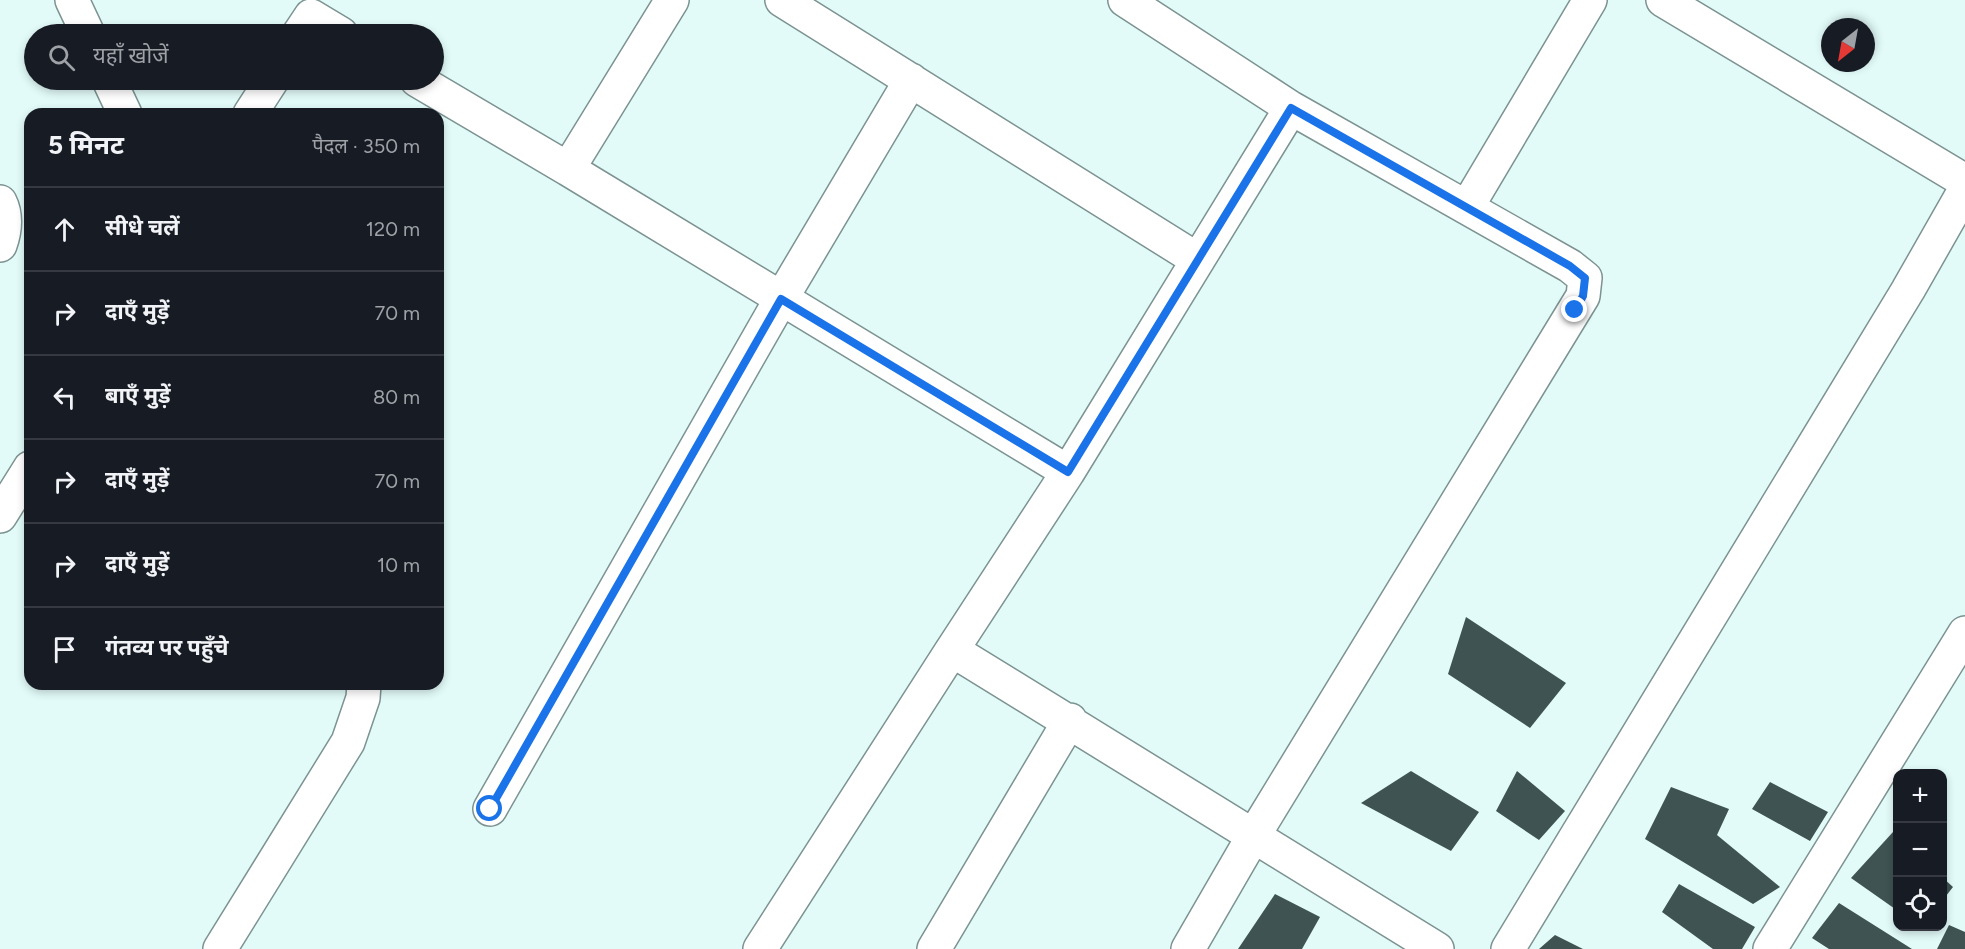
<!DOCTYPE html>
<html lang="hi">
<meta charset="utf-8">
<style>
body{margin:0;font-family:Figtree,"Noto Sans Devanagari",sans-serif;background:#242831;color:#f1f3f6}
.controls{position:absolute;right:18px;bottom:18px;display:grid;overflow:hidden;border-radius:12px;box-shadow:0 3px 9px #0003}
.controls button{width:54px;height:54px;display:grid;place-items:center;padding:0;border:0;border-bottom:2px solid #363941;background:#171b24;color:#f1f3f6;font:30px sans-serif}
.compass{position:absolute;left:1821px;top:18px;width:54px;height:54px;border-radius:50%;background:#171b24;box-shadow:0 3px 9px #0003;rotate:211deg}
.stop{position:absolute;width:18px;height:18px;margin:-14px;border:4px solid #1a73e8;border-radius:50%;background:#fff}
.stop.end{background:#1a73e8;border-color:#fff;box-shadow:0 2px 6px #0008}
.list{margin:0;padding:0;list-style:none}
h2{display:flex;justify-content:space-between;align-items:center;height:78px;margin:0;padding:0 24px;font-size:26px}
h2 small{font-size:20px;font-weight:400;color:#9ea1a6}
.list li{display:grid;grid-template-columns:39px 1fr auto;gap:18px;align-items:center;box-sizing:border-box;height:84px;padding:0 24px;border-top:2px solid #363941}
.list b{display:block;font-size:22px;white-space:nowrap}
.list em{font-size:20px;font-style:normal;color:#9ea1a6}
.icon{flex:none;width:33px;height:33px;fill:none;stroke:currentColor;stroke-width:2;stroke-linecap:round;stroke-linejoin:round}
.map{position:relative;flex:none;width:1965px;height:949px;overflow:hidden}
.search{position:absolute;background:#171b24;box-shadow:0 3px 9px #0003;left:24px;top:24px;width:420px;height:66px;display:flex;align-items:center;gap:15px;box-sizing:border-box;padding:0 21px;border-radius:33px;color:#9ea1a6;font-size:22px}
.panel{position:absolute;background:#171b24;box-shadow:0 3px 9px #0003;left:24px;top:108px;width:420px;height:582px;border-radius:18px}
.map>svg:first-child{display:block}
</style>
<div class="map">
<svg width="1965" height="949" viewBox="0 0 1965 949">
<rect width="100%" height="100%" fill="#e2fbf9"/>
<!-- building -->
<path fill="#3e5352" d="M1466,617L1566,683L1530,728L1448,674Z
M1411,771L1479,812L1451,851L1361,803Z
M1517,771L1565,811L1539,840L1496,811Z
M1770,782L1828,812L1810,841L1752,809Z
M1671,787L1729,809L1717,835L1780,887L1753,904L1645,839Z
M1893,832L1898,836V911L1851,878Z
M1942,877L1953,887L1942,901Z
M1679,884L1755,927L1742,949H1713L1662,912Z
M1275,894L1320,917L1302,949H1238Z
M1839,903L1912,949H1829L1812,938Z
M1949,925L1965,932V949H1937Z
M1555,935L1583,949H1539Z"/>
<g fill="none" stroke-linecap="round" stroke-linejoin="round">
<!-- minor casing -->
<g stroke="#7c9391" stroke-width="36">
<path id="minor" d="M72,0L88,34
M782,0L1198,260
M1125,0L1291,108L1570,266L1585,278L1583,296L1254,835L1188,949
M1663,0L1965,181
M299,34L311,16L341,34
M109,80L125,114
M417,80L568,169L672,0
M250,114L272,80
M568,169L1068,472L952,650
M0,202C7,216 5,231 0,245
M1467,207L1590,0
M1068,472L1291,108
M0,516L30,468
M490,809L781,299L911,80
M220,949L348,742L363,698L364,684
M760,949L952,650L1437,949
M934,949L1070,720
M1508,949L1908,290L1965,190
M1770,949L1965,633"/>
</g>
<!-- minor -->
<use href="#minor" stroke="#fff" stroke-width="33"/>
</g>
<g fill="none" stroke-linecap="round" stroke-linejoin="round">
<!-- route -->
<path stroke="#1a73e8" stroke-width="8" d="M490,809L781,299L1068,472L1291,108L1570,266L1585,278L1583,296L1575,310"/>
</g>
</svg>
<div class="controls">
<button>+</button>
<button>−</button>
<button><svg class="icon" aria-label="locate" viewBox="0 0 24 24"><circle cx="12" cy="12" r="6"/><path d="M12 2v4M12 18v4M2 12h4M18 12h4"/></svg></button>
</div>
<svg class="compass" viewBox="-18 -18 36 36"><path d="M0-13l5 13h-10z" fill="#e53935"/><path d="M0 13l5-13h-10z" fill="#9ea1a6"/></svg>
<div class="stop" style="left:490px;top:809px"></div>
<div class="stop end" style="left:1575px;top:310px"></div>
<div class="search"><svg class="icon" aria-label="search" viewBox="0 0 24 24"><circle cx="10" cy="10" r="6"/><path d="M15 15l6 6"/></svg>यहाँ खोजें</div>
<section class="panel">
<h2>5 मिनट<small>पैदल · 350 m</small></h2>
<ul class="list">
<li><svg class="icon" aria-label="ahead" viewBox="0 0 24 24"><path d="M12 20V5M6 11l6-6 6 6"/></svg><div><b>सीधे चलें</b></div><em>120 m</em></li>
<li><svg class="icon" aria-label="right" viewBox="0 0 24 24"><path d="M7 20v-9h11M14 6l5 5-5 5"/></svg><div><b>दाएँ मुड़ें</b></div><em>70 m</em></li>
<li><svg class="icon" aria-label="left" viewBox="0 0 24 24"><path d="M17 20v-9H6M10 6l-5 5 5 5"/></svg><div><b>बाएँ मुड़ें</b></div><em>80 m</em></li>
<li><svg class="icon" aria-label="right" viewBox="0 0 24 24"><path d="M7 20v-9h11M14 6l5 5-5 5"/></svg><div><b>दाएँ मुड़ें</b></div><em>70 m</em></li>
<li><svg class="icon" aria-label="right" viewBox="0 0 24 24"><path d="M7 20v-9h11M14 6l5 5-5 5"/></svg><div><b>दाएँ मुड़ें</b></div><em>10 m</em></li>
<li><svg class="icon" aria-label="arrive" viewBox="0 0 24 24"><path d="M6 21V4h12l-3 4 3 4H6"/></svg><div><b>गंतव्य पर पहुँचे</b></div></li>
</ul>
</section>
</div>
